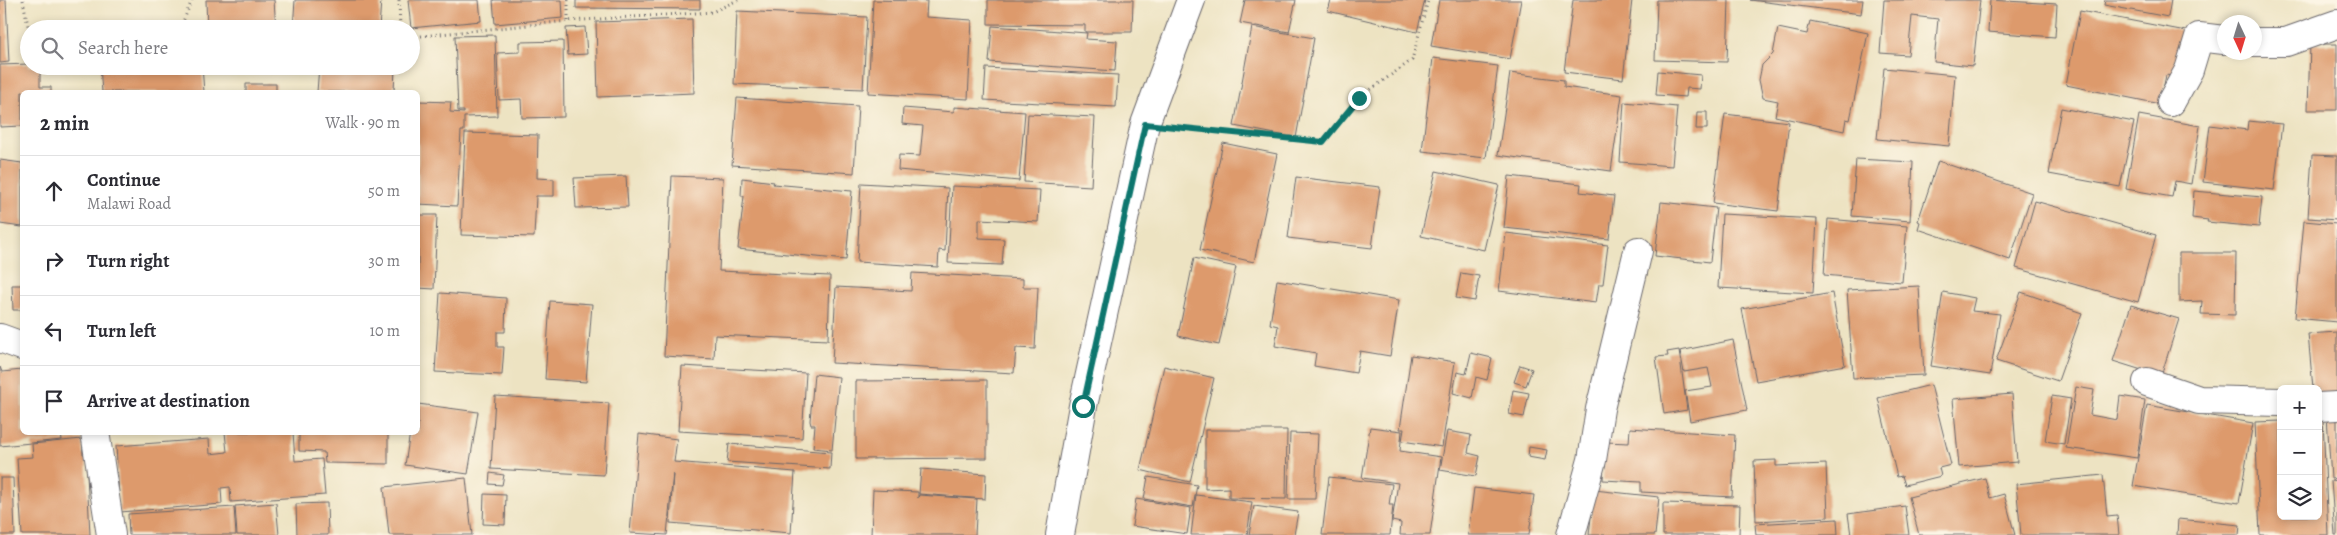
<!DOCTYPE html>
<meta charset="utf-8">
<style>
body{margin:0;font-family:Alegreya,serif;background:#f7f7f7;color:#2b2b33}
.controls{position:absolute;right:15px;bottom:15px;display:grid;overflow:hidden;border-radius:8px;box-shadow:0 2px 8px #0003}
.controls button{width:45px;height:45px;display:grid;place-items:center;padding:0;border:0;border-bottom:1px solid #e1e1e2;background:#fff;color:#2b2b33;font:25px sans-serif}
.compass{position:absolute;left:2217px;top:15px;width:45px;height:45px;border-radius:50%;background:#fff;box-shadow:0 2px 8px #0003;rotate:176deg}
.stop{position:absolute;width:15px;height:15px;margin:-11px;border:4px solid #0f766e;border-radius:50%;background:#fff}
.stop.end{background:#0f766e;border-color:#fff;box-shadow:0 1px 5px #0008}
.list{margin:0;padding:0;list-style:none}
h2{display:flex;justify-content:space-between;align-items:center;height:65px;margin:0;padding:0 20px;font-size:21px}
h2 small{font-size:16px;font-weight:400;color:#7c7c81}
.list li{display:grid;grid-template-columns:32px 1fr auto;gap:15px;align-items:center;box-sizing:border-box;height:70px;padding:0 20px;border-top:1px solid #e1e1e2}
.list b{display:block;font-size:19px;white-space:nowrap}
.list p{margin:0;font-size:16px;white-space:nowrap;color:#7c7c81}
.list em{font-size:16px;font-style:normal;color:#7c7c81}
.icon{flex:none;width:28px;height:28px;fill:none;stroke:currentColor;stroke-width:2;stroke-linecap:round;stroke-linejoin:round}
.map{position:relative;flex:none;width:2337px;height:535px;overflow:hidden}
.search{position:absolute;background:#fff;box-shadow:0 2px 8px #0003;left:20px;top:20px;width:400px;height:55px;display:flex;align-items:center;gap:12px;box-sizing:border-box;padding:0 18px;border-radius:28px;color:#7c7c81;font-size:19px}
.panel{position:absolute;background:#fff;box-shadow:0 2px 8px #0003;left:20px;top:90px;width:400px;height:345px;border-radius:8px}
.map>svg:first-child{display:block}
</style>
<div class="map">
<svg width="2337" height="535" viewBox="0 0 2337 535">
<rect width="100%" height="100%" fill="#fcf5e5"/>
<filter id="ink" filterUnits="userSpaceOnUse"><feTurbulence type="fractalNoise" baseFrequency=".02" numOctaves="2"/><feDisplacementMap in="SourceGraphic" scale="10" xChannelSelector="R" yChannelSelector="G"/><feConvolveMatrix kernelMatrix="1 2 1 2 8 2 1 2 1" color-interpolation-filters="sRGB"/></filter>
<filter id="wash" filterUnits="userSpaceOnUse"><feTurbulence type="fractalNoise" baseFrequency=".0096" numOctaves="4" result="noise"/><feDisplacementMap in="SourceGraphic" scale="20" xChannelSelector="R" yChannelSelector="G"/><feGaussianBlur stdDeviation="1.12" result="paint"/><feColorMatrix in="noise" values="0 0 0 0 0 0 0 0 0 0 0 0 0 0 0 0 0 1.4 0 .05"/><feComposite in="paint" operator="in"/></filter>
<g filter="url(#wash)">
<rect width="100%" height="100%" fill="#ede3c2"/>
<g id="blocks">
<!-- building -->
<path fill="#dd9a6c" d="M0,0H6L9,62L0,63Z
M206,0H274L276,29H207Z
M295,0H381L379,29H293Z
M408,0H479L481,21L411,28Z
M493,0H562L563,18L495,24Z
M576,0H700V9L576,8Z
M873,0L927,1L926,17L972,20L968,99L868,93Z
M988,0H1133L1132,32H1085V25L988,24Z
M1245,0H1296L1289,32L1240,23Z
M1331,0H1425L1417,32L1328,11Z
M1439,0H1521L1510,59L1431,46Z
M1573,0H1632L1623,79L1564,72Z
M1657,0H1729L1727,62L1655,60Z
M1750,0H1863L1861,14Z
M1884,0H1980L1973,66L1934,62L1938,19L1912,16L1908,55L1880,53Z
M1990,0L2057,4L2055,37L1988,32Z
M2105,0H2171L2168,17L2104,5Z
M737,11L867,17L863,89L734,84Z
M2080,11L2186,31L2177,77L2166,75L2160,104L2066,85Z
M692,19L694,93L598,97L596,22Z
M1810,21L1868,33L1850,120L1846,119L1844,131L1775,116L1778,101L1763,98L1759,80L1762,65L1773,54L1778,28L1807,34Z
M992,26L1087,33L1086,39L1117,41L1115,71L989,62Z
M585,27L587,54L568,55L566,28Z
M1252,27L1314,38L1296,138L1234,126Z
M495,35L497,116L464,117V131H461L457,206L418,204V101L451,102L450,112L464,113V111H458L455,36Z
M563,41L564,117L522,118L521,99L499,100L497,53L520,52V42Z
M2310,44H2337V110H2308Z
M1433,58L1498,66L1486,158L1422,151Z
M29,64V66H40V87H51V92H22V126L0,127V65Z
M100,66H202L204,92H102Z
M319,66H395L394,92H317Z
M986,68L1118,75L1116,107L984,100Z
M1884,68L1955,75L1949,146L1877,139Z
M1658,71L1701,75L1700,89L1687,88L1686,97L1656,95Z
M1510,73L1564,80V87L1622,95L1611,171L1498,155Z
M246,84H276V92H246Z
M737,98L858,106L854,173L732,165Z
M1624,102L1677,107L1672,166L1620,162Z
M954,107L1025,112L1019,181L898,170L899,155L920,156L923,126L902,124L903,108L954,112Z
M2061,108L2134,122L2120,187L2049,174Z
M1697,112H1707V129H1696Z
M1028,114L1095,117L1091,186L1024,182Z
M1725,114L1789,122L1778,211L1713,203Z
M2139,115L2200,126L2191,184L2175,181L2172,197L2126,189Z
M2248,121L2282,124L2274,190L2203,182L2210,125L2247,130Z
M465,133L538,135L537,178L554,179V196H536L534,237L461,235Z
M1223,143L1277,154L1254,262L1200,250Z
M2312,155L2337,156V220L2308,218Z
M1856,159L1913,162L1910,221L1852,216Z
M0,160L22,163V227L0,224Z
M1938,161L2032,193L2010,260L1918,229L1920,222L1918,221Z
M1436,171L1499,185L1484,250L1421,236Z
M626,176L628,207L576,208L574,178Z
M672,176L723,178L719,271L830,276L828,340L715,335L714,359L664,356Z
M1509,176L1581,184L1580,192L1614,196L1609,239L1504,228Z
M1296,177L1380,187L1372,248L1288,238Z
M742,178L774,182L773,184L852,191L846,260L738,249L744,196H741Z
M861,183L948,188L945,251L939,250L938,267L857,262Z
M952,186L1040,190L1038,222L979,219V238L1004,239L1002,265L948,263Z
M2194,191L2262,197L2259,227L2207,222L2208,220L2192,218Z
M2035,201L2156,235L2138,302L2016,268Z
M1661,202L1716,208L1710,262L1655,256Z
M1722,214L1817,219L1813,293L1718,288Z
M418,215H437L434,289L418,288Z
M1828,219L1907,226L1902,282L1824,275Z
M2304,221L2337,224V322L2295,318Z
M1506,233L1608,245L1603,284H1599L1596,303L1499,291Z
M2179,253H2236L2235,315L2201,314L2202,301L2179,302Z
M1194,258L1236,267L1219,345L1178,336Z
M912,273L1023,279V287H1038L1035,349L1016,348L1014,373L832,363L836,287L911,291Z
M1461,273L1479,276L1475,301L1456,298Z
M1277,280L1399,300L1390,356L1360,351L1356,373L1314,366L1316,353L1275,346L1278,326L1270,324Z
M12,285H22V310H13Z
M1919,286L1924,375L1853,378L1847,290Z
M1943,292L1975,298L1972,311L2000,314L1990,375L1931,366Z
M2021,292L2082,313L2058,381L1996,361Z
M440,293L506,298L505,332H497V347H504L502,375L435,372Z
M1832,293L1845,365L1756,381L1742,309Z
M550,301L592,304L586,382L545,379Z
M2131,305L2179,319L2161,376L2113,361Z
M2337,332V403L2318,404V389H2313L2308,334Z
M1733,340L1747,410L1690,421L1685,391L1712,387L1708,368L1684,372L1680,351Z
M1679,350L1687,410L1664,414L1656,357L1668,356L1667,352Z
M1471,353L1492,358L1487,380L1476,377L1472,398L1453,393L1457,372L1466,374Z
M1411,355L1455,362L1442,447L1402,441L1404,429H1400Z
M1520,365L1532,369L1526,386L1514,382Z
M682,366L806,373L802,438L678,431Z
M1164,366L1214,378L1190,482L1140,470Z
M0,367L2,372L22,370V432H61L62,440L0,446Z
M814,374L839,377L832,450L813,448L815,425H811L810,421Z
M987,380V458L856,459V381Z
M1931,385L1951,465L1939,468L1941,476L1905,485L1902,476L1897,477L1878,398Z
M2076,387L2094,390L2090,415L2117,420L2120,396L2145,400L2137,458L2066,448Z
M1513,390L1529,393L1524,417L1509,414Z
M2012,394L2017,462L1959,467L1953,399Z
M495,396L609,403L604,475L491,469Z
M2052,396L2071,399L2064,444L2045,441Z
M418,404L478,412L468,474L405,465L410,432H418Z
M2147,405L2253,423L2239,503L2133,486Z
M2337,415V478L2331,479L2327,416Z
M2323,419L2328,535H2260L2255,422L2281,421V516H2318V420Z
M1370,427L1402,431L1400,451L1441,457L1430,535H1400L1401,523L1392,521L1398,483L1362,478Z
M1630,428L1735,435L1732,497L1641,492V482L1603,480L1605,442L1629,443Z
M1205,430H1287L1286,499L1229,498V488L1205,489Z
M1447,431L1471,435L1468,453L1480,456L1476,476L1440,470Z
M225,432H293L295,461L322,459L325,495L231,502L230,487L221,488L222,504L120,512L116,446L209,439L210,454L227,452Z
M299,432H388V464L325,463L324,452L299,451Z
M1290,433L1318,434L1315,499H1288Z
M639,434L677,439L674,462L795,472L791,533L670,523L673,473L667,535L630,533Z
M82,439L83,454H86L90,535H22L17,458L33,457L32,444Z
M729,444L831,452L830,469L727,462Z
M1529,447L1547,450L1545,460L1528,457Z
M1776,460V466L1826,464L1828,517L1756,521L1754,461Z
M921,469L986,474L985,499L919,494Z
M490,473L504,475L502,485L489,484Z
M2103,475L2107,516L2117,515L2119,535H2021L2016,484Z
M1148,477L1197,485L1193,507L1144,499Z
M1329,477L1392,484L1389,505H1393L1390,535H1322Z
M0,478H13L15,535H0Z
M466,478L472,535H389L384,487Z
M1985,478L1990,498L2004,494L2015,535H1919L1909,497Z
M2337,480V535H2335L2331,481Z
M1474,488L1534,495L1529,535H1468Z
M873,490L918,492V498L919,495L977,499L975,535H871Z
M1594,490L1659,497L1655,535H1589Z
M484,494L506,495L505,525L483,524Z
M1196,495L1252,502L1247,535H1191Z
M1136,499L1191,508L1187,534L1132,526Z
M276,503L279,535H237L235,506Z
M327,503L328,535H297L296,504Z
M1663,503L1740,505L1739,535H1663Z
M1254,506L1298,512L1294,535H1249Z
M1905,506L1909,535H1851L1848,514Z
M234,507L236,535H129L128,514Z
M1837,519L1838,535H1756L1755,524Z
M2178,519L2240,525L2239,535H2177Z"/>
</g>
</g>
<g filter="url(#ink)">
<use href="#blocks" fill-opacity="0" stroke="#69666a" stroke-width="1"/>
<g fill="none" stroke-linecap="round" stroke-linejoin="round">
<!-- street casing -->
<g stroke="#69666a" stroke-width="30">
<path id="street" d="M2254,42H2286L2337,24
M2171,102L2189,70L2199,37L2224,40
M0,338L22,346
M2147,382L2199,400L2281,402
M2318,407L2337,406
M95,432L111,535
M1571,535L1592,460L1600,409L1638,251"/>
</g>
<!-- primary casing -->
<g stroke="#69666a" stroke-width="30">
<path id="primary" d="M1060,535L1083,406L1145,124L1191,0"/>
</g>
<!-- path -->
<path stroke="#69666a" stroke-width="3" stroke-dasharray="1 4" stroke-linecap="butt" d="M23,0L28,26L31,29
M399,0L400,29
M568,0V21
M180,29L192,0
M411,37L568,21L712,12L738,0
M1180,128L1323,142L1359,98L1412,60L1428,0"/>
<!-- street -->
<use href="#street" stroke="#fff" stroke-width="28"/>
<!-- primary -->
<use href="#primary" stroke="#fff" stroke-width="28"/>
</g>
</g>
<g fill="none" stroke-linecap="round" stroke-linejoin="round" filter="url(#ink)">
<!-- route -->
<path stroke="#0f766e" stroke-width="6" d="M1083,406L1145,124L1323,142L1359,98"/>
</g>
</svg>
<div class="controls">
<button>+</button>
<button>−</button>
<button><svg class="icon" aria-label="layers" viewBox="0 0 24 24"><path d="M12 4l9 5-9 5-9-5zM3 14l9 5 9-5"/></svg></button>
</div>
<svg class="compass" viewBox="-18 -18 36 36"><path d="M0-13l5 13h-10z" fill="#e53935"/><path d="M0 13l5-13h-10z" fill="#7c7c81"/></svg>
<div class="stop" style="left:1083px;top:406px"></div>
<div class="stop end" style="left:1359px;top:98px"></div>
<div class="search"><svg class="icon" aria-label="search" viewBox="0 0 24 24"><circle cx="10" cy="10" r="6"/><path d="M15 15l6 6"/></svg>Search here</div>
<section class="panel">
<h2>2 min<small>Walk · 90 m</small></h2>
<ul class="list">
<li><svg class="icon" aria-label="ahead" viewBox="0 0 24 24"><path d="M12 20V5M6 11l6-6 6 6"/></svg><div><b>Continue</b><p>Malawi Road</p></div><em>50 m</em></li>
<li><svg class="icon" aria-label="right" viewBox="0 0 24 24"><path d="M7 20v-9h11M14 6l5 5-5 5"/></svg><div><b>Turn right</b></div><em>30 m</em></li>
<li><svg class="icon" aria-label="left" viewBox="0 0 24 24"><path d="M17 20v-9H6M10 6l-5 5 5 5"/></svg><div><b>Turn left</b></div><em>10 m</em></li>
<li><svg class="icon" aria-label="arrive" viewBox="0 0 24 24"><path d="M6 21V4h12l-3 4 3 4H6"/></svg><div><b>Arrive at destination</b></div></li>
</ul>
</section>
</div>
